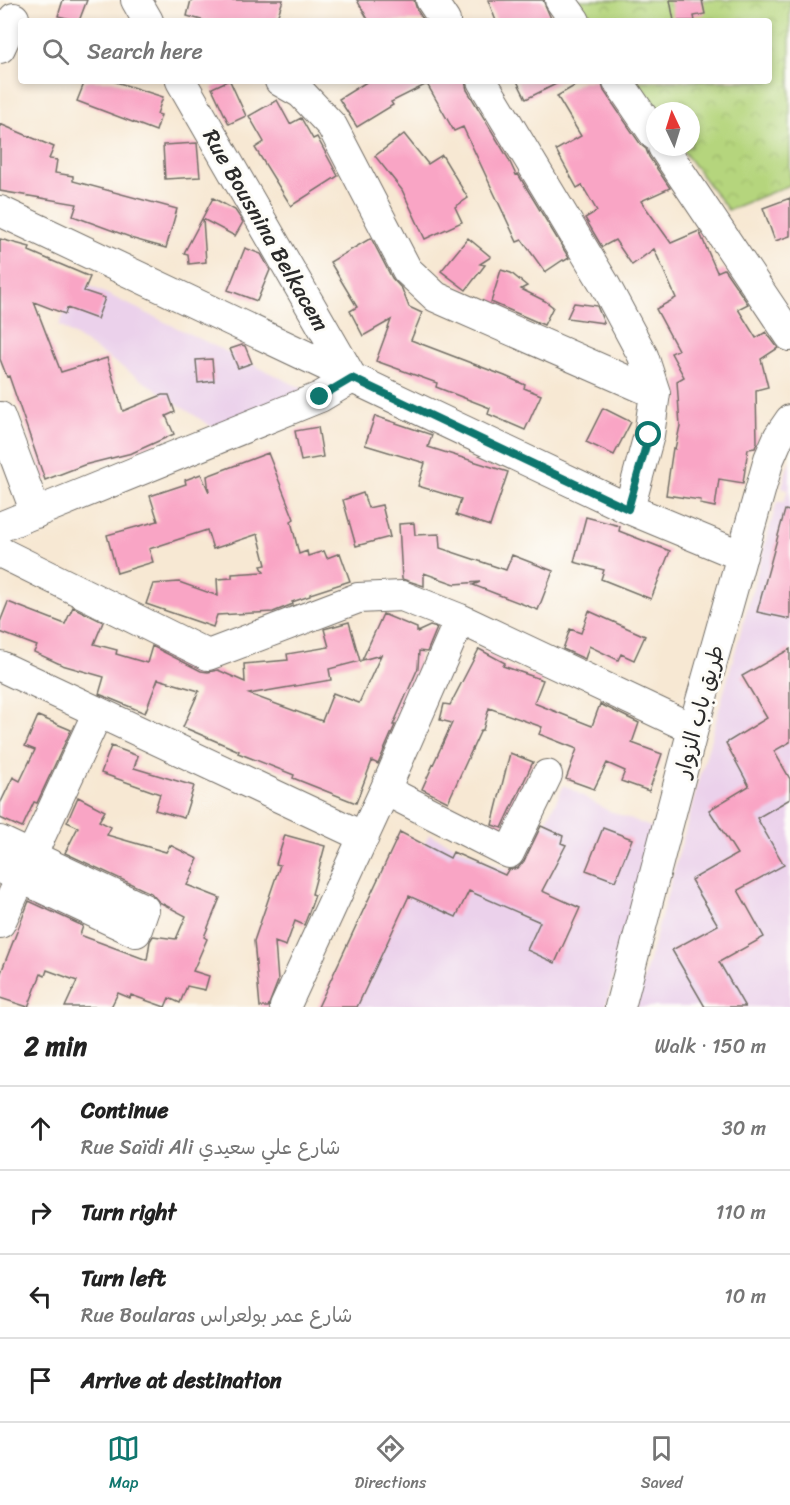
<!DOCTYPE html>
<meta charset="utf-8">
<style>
body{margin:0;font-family:Sriracha,"Playpen Sans Arabic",sans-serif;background:#f6f6f6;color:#222}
.compass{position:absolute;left:646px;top:102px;width:54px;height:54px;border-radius:50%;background:#fff;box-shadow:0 3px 9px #0003;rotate:356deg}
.stop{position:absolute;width:18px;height:18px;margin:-14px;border:4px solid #0f766e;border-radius:50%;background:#fff}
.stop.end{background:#0f766e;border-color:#fff;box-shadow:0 2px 6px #0008}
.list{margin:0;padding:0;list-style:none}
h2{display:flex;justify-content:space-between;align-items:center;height:78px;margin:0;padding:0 24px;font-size:26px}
h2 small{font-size:20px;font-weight:400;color:#767676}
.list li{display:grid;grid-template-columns:39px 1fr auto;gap:18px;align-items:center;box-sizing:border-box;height:84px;padding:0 24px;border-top:2px solid #e0e0e0}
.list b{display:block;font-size:22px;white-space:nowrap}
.list p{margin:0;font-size:20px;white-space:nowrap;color:#767676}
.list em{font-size:20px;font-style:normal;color:#767676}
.icon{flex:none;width:33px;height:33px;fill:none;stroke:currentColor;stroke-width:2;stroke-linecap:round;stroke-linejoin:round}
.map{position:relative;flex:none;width:790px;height:1007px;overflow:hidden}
.search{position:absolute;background:#fff;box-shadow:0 3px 9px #0003;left:18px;right:18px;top:18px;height:66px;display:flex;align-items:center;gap:15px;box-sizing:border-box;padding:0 21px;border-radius:6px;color:#767676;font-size:22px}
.sheet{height:414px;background:#fff}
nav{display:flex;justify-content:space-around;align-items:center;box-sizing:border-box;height:84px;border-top:2px solid #e0e0e0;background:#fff;font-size:16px;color:#767676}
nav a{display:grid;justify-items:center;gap:3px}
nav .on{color:#0f766e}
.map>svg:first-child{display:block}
</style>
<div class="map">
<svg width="790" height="1007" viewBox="0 0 790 1007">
<defs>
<pattern id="park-crowns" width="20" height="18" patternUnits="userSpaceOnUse" patternTransform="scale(1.5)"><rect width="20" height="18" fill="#b5d57d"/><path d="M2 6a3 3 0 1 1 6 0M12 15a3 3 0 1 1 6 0" fill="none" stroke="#9cb76c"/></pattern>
</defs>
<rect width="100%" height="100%" fill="#fdfcf7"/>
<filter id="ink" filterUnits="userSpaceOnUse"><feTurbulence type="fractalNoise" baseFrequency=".0167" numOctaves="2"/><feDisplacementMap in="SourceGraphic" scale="12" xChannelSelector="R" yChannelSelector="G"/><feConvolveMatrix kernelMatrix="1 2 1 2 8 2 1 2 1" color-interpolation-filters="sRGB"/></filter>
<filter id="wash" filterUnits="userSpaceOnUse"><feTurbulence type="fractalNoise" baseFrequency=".008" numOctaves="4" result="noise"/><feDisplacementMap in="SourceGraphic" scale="24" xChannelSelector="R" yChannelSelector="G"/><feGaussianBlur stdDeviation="1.35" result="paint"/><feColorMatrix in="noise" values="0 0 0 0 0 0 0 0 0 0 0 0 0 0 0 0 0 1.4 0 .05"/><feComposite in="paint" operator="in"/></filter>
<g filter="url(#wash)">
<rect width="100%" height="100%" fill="#f7e8d3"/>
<!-- built -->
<path fill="#ebd1eb" d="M80,281L320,397L227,437L59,325Z
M790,459V1007H636L777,502H784L788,490L782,487Z
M564,785L607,810L658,830L605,1007H319L400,832L424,844L429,834L513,873L528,842L540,833Z"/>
<!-- park -->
<path fill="url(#park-crowns)" stroke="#708054" stroke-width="1.5" d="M567,0H790V185L728,210L680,147H691V111H655L629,81H769V21H583Z"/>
<g id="blocks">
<!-- building -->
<path fill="#f9a5c5" d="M63,0H87L79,21L58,16Z
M191,0H283L276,21H205L187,16Z
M357,0H414L417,10L424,21H369Z
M488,0H543L552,21H496Z
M670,0H702L705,14L694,16L695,21H674Z
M85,81H113L163,97L157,114L161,115L156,131L77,101Z
M227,81H230L246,116L229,124L212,88Z
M368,81H465L467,90L508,158L516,175L518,174L569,258L564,261L563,260L545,272L522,240L517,242L463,127L454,131L427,84L391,102L393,105L357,127L339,99Z
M517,81H562L526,99Z
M583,81H601L604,91L641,145L646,149L649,157L670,188L641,201L671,243L699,231L717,272L724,269L748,304L738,309L756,338L766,332L778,348L761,359L768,387L756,390L757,442L755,448L748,449L743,483L719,479L715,507L700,504L701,500L666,495L673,448L675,449L680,426L677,381L684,377L671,353L678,350L656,309L676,298L654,249L632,265L615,240L602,247L585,218L597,211L582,185L577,188L556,150L581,136L557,96Z
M277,100L290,124L301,118L313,139L317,137L338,176L291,206L255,148L264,142L249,116Z
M0,124L54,147L49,159L57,160L55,173L73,176V181L177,209L166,248L130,238V237L73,216L77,204L0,191Z
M404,134L428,164L442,155L468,198L455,207L462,222L425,239L402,190L375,156Z
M197,143L200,177L165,179L163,145Z
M213,198L235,210L243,222L235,236L203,219L206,262L189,264L188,254L184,253Z
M790,198V236L775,241L763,208Z
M371,238L392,278L402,289L409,307L422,313L411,340L505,376L525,385L524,388L541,395L525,430L488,414L490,408L436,387L437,383L376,361L391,320L363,336L350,311L357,307L330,262Z
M468,238L491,257L480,264L485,265L466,290L441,271Z
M0,239L30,247L29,251L90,277L84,291L105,298L97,319L67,308L65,314L34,302L61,372L107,358L123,411L162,395H169L175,412L166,416L174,434L132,453L84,465L45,480L9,376L7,377L0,359Z
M245,248L261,254L270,270L257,301L228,290Z
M501,270L511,273L527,286L521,289L545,301L553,307L544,325L491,302Z
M574,303L597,306L604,323L567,318Z
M242,345L245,346L252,363L238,368L230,349Z
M212,359L214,381L198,383L196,360Z
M603,408L631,422L614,455L586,442Z
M375,416L432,435L428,447L508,472L490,526L456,515L461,499L418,486L425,463L365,445Z
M318,427L323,457L301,461L295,431Z
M268,453L294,519L291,521L299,554L307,551L308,556L324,551L327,558L340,553L350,581L310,594V596L292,602L293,604L273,612L217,615L213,627L146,604L153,584L179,582L218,596L217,579L232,578V574L264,572L261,566L266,565L258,534L213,549L207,530L149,549L153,562L117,573L107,535L158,521L150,496L186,484L185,480L201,474L209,492L207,476Z
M363,493L368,508L382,505L390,537L356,546L343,500Z
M785,510L790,511V619L757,612Z
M586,517L620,526L619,531L670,551L651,599L601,579L604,570L574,562Z
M414,523L415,535L439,534L440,548L506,570L512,555L553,571L538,610L473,585L480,582L455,584L424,573V586L402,579L399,524Z
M8,602L65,624L73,607L103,622L94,644L117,650L116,654L147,663L152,646L201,671L208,672L218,670L245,682L244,664L288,660L287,654L329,647L324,629L349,622L360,661L329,669L331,680L249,694L322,721L333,693L359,703L381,655L362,660L383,614L417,628V632L430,626L437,628L427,652L419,651L418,668L393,725H395L378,764L372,761L356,803L293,778L294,775L238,753L239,751L183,727L199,691L158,679L145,713L99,694L104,677L62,665L34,652L37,646L0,632V622Z
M589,611L645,636L634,660L621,654L618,660L589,646L585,659L563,649L570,629L581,633Z
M479,649L505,663L503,666L543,680L534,703L592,726L600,704L639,723L632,743L662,754L649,791L621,781L625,771L607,763L594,789L566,779L577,749L539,734L542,727L489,708L483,730H481L448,802L422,789L452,723L440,720L444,704L450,705Z
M790,649V742L774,751L790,779V799L757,818L784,865L738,890L764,937L719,962L745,1007H705L672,950L718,925L691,880L737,854L709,810L749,786L726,743L767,718L742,676Z
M38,716L71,730L37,803L34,802L22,828L0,818V804L13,777L20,781L35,750L25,746Z
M111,746L138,756L134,768L194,786L184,818L155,810L160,794L101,773Z
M510,753L533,762L502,828L492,825Z
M78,797L105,811L99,821L111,827L107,835L166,852L170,845L198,859L192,871L194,872L187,885L220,898L204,937L207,939L193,971L209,976L205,990L187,986L180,1003L169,998L165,1007L131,995L130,998L118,993L111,1007H65L77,981L47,970L45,976L41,974L28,1007L0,998V975L29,901L83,926L80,935L147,960L150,941L153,936L176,939L186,916L159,902L151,893L65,853L78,827L67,822Z
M541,826L563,836L561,843L566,845L542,891L580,908L555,963L527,950L540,922L469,891L456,917L409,896L357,1007H318L400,832L450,858L453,852L505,875L508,870L518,868L524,861Z
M603,828L632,839L615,881L586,870Z
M285,835L325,846L312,894L315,895L308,915L304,925L295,921L286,946L275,942L278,981L268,1007H260L254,941L280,865L276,864Z"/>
</g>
</g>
<g filter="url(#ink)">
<use href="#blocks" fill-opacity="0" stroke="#726d66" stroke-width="1.5"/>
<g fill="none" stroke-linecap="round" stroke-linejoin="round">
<!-- minor casing -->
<g stroke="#726d66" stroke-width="32">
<path id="minor" d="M136,0L148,21
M431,0L445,21
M560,0L575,21
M0,48L14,18
M280,81L301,93L332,126L407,270L436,297L655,393
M482,81L605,285L643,356L655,393L649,435L629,509
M618,81L655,135
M663,147L790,336
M0,211L629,509L742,556
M0,417L36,513
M0,527L320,397L352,378L181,81
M0,552L208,655L358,598L402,596L460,619L693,729
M0,666L364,837
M385,790L509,853L547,775
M0,841L144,909L136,932L0,868
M0,923L98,712
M285,1007L385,790L460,619
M620,1007L693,729L769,459L779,436L790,420"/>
</g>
<!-- minor -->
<use href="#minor" stroke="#fff" stroke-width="30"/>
</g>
</g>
<g fill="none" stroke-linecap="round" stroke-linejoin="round" filter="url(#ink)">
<!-- route -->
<path stroke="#0f766e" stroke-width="8" d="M320,397L352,378L628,509L649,435"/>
</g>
<g text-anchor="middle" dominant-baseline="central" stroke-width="6" stroke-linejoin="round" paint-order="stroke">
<!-- street labels -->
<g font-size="22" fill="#2b2b2b" stroke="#fdfcf7">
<text transform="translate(266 230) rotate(60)">Rue Bousnina Belkacem</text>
<text transform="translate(699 711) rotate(-75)">طريق باب الزوار</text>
</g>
</g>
</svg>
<svg class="compass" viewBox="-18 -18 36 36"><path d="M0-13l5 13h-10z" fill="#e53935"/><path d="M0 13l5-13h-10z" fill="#767676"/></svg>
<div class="stop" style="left:649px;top:435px"></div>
<div class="stop end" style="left:320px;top:397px"></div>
<div class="search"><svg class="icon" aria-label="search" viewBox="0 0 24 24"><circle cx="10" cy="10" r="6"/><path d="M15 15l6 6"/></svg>Search here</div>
</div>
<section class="sheet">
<h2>2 min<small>Walk · 150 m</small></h2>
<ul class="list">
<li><svg class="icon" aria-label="ahead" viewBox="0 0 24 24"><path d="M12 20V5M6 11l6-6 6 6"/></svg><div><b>Continue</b><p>Rue Saïdi Ali شارع علي سعيدي</p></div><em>30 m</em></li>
<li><svg class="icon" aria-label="right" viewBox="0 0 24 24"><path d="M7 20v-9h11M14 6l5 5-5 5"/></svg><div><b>Turn right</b></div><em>110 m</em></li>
<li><svg class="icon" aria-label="left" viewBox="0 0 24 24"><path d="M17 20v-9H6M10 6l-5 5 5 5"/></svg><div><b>Turn left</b><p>Rue Boularas شارع عمر بولعراس</p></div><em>10 m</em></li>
<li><svg class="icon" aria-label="arrive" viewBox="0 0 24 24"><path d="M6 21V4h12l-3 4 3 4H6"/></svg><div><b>Arrive at destination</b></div></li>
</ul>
</section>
<nav>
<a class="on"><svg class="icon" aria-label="map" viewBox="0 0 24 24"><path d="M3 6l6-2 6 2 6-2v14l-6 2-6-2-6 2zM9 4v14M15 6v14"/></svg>Map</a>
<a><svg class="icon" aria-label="directions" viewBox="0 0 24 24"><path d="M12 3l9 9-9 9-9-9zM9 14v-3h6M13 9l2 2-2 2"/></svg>Directions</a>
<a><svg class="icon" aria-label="saved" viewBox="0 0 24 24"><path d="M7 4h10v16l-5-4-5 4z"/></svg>Saved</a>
</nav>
